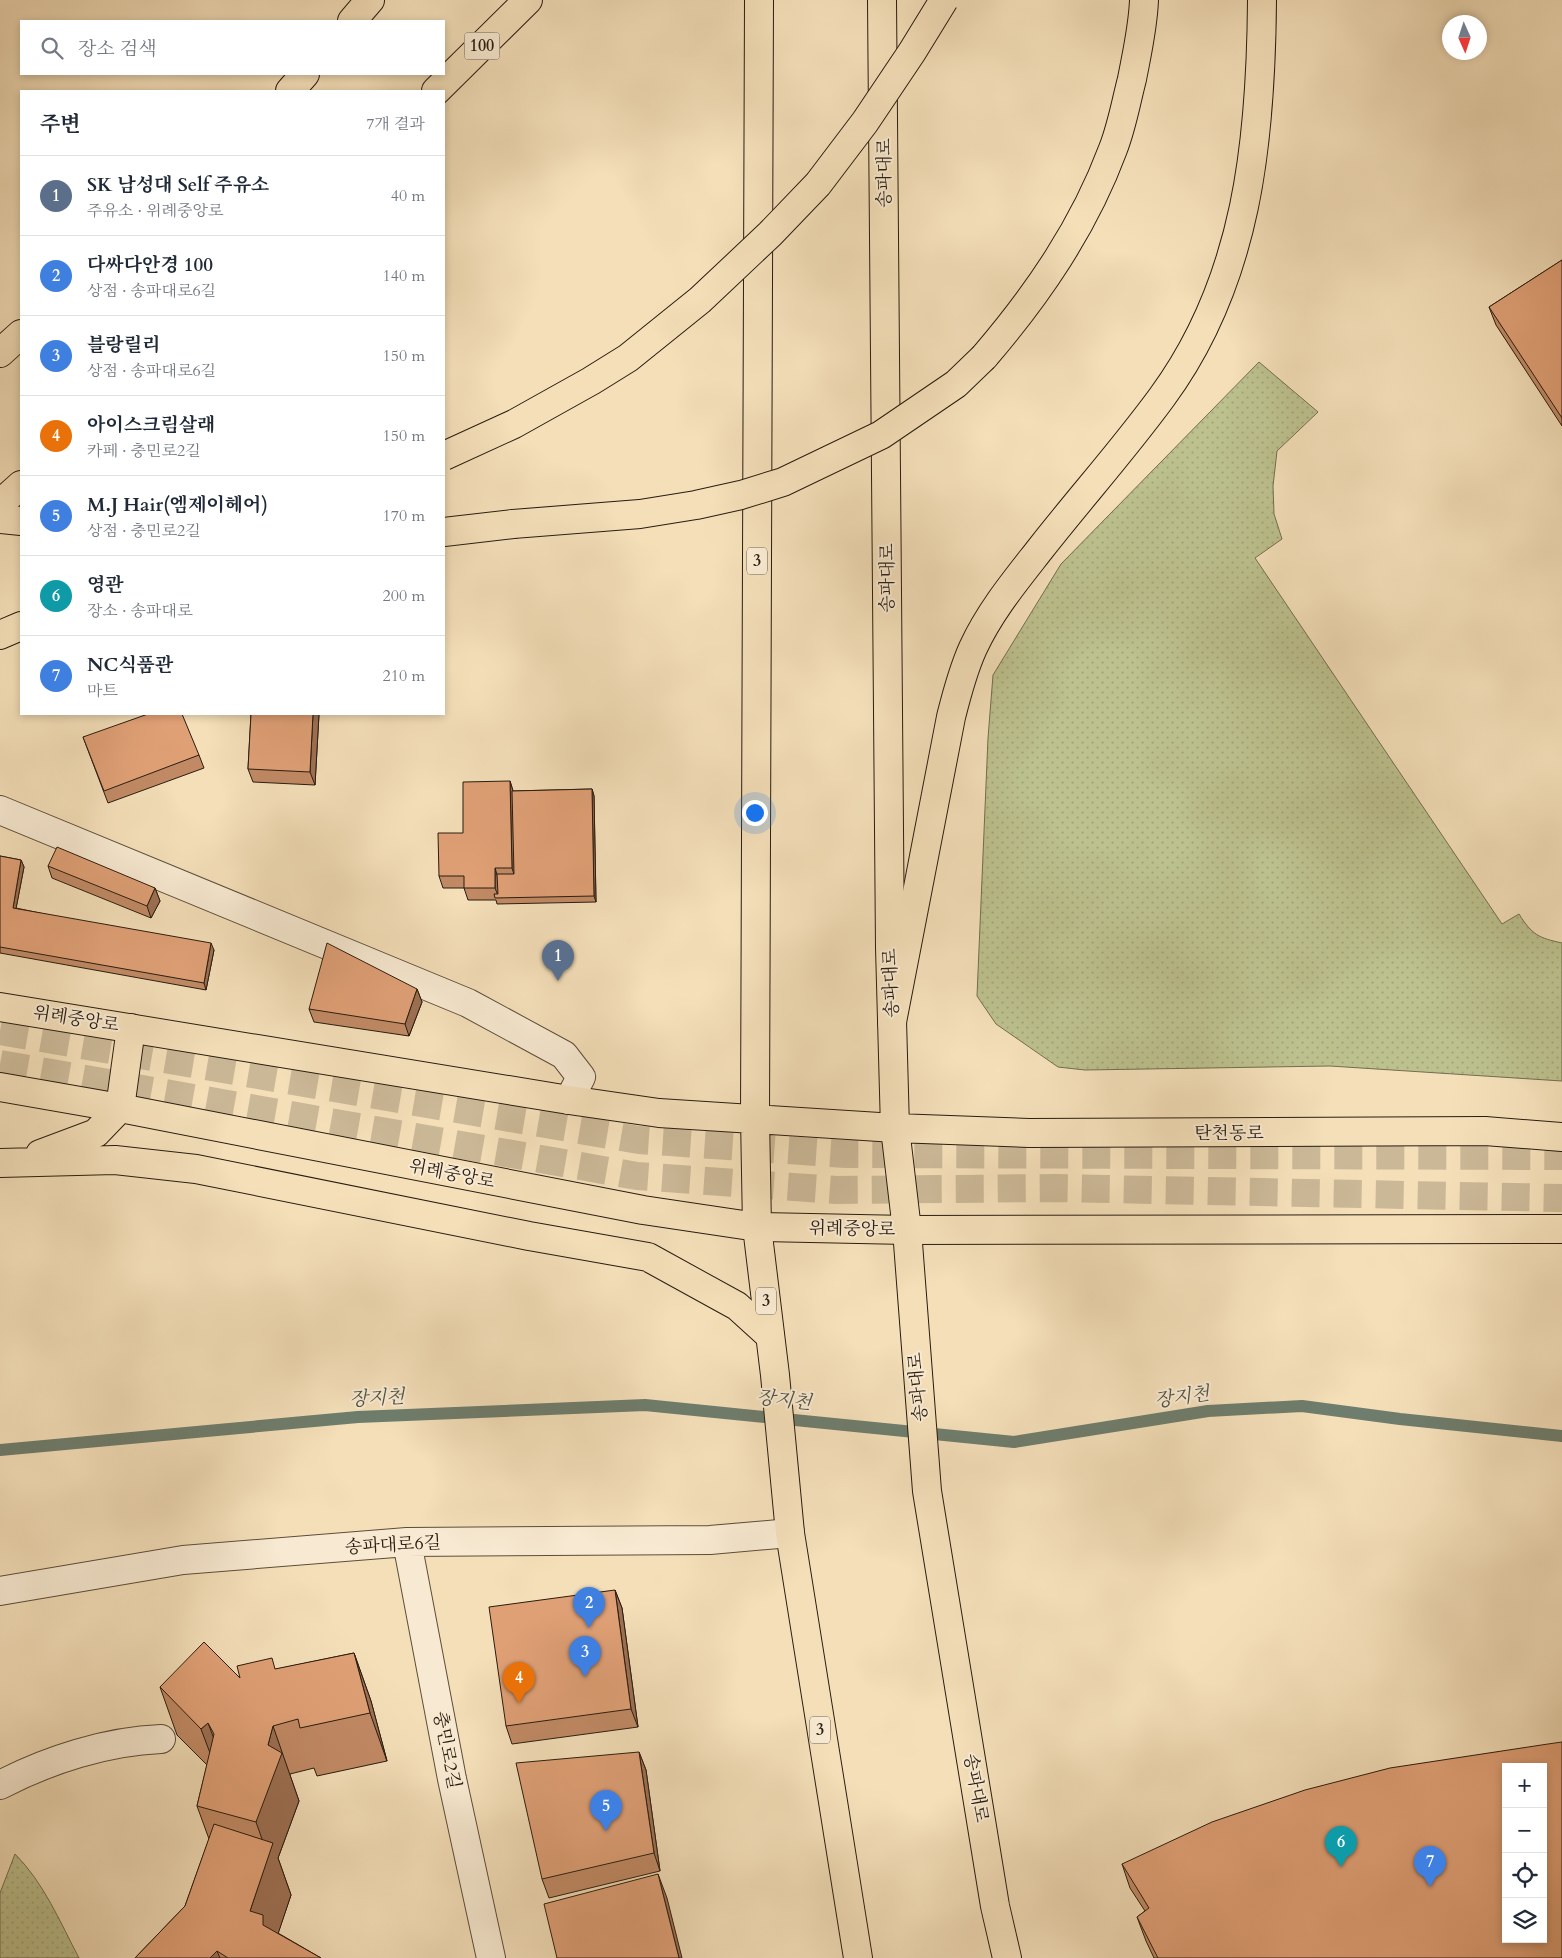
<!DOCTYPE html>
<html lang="ko">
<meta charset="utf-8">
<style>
body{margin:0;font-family:Cardo,"Noto Serif KR",serif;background:#f6f6f7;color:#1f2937}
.controls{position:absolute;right:15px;bottom:15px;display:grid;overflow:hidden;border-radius:0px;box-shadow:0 2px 8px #0003}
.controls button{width:45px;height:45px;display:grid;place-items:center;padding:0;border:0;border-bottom:1px solid #e0e1e3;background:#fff;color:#1f2937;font:25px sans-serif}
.compass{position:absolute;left:1442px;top:15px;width:45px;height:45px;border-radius:50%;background:#fff;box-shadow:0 2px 8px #0003;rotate:177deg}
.you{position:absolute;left:754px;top:812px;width:18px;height:18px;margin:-12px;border:4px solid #fff;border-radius:50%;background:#1a73e8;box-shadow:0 0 0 8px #1a73e833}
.badge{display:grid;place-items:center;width:32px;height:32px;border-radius:50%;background:#8f2418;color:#fff;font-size:16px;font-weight:700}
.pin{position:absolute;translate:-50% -41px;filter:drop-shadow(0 1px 2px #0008)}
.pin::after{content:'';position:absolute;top:26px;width:18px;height:15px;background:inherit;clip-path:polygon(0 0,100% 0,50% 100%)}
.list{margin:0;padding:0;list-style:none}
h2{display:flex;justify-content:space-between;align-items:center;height:65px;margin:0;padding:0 20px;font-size:21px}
h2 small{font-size:16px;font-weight:400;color:#747a83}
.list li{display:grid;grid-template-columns:32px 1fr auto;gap:15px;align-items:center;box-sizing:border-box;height:80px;padding:0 20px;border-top:1px solid #e0e1e3}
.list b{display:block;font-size:19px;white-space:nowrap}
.list p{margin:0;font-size:16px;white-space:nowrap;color:#747a83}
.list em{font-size:16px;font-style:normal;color:#747a83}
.icon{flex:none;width:28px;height:28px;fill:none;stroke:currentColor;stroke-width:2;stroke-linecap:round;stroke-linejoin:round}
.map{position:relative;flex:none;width:1562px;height:1958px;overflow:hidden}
.search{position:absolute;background:#fff;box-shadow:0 2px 8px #0003;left:20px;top:20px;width:425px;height:55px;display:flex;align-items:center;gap:12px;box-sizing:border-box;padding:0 18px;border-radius:0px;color:#747a83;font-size:19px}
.panel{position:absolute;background:#fff;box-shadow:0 2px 8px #0003;left:20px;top:90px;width:425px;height:625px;border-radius:0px}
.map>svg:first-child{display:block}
</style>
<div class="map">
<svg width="1562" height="1958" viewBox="0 0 1562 1958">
<defs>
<pattern id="grass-dots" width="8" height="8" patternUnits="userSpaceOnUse" patternTransform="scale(1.25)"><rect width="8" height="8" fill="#bcc18e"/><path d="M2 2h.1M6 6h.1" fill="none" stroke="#a2a579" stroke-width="1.8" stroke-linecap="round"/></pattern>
</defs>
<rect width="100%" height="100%" fill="#f4dfb9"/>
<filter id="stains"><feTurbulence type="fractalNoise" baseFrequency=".004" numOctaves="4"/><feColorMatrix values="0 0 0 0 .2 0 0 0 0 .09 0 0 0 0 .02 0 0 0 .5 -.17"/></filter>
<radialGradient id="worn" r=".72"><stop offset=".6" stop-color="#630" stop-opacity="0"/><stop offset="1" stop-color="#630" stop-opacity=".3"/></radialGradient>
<!-- grass -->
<path fill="url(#grass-dots)" stroke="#726e4f" d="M1259,362L1318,412L1277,451L1273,486L1274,514L1282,539L1255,558L1502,924L1519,914C1532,935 1539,938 1562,943V1081L1330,1066L1085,1070L1058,1067L996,1024L977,996L988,738L993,675L1061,564Z
M15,1854C44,1883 60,1922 79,1958H0V1893Z"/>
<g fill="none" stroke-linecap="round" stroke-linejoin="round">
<!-- stream -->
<path stroke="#6e7d6d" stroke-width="12" d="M0,1450L358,1417L645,1405L1014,1442L1208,1411L1302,1406L1400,1419L1562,1436"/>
<!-- major-tunnel -->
<path stroke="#cbb897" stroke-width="28" stroke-dasharray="28 14" stroke-linecap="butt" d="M0,1031L639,1140L846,1154L1562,1156
M0,1064L637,1176L836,1190L1054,1188L1562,1198"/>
<!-- minor casing -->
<g stroke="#5c4d3a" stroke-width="30">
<path id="minor" d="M0,810L468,1003L564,1055L581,1077L569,1100
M407,1542L452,1779L491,1958
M0,1591L183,1560L407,1542L710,1540L790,1533
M0,1785C48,1760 107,1741 161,1739"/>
</g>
<!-- major casing -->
<g stroke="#291c10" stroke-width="30">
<path id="major" d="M759,0L755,1118L757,1227L775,1375L790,1533L858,1958
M882,0L890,948L895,1128L907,1230L927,1491L995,1906L1007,1958
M0,1007L569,1100L659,1113L895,1128L1029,1133L1485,1131L1562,1137
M0,1087L120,1108L643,1210L757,1227L907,1230L1562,1229"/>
</g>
<!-- highway casing -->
<g stroke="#291c10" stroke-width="30">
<path id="highway" d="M352,21L370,0
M290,91L305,74
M436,91L528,0
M0,353L21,334
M984,357C1038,294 1084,227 1113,149C1122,126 1126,102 1132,79C1137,53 1143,27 1144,0
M0,504L21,485
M0,519L21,521
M444,532L513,524
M0,635L21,626
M892,1022L951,717C957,693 963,670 973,648C990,611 1016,580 1041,548C1081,497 1124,449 1162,397C1248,280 1261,140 1262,0
M40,1154L96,1133L120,1108L131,1028
M0,1163L115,1160L196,1169L529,1236L648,1257L737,1306L770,1336"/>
</g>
<!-- minor -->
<use href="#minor" stroke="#f8ead2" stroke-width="28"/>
<!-- major -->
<use href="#major" stroke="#f4dfb9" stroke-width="28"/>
<!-- highway -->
<use href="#highway" stroke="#f4dfb9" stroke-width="28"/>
<!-- highway-bridge casing -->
<g stroke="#291c10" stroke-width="30" stroke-linecap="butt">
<path id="highway-bridge" d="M444,456L514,424L591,381L628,358L700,300L770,234L818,184L865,122L912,52L944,0
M513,524L640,514L696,505L741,495L783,482L881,435L956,384L984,357"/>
</g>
<!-- highway-bridge -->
<use href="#highway-bridge" stroke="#f4dfb9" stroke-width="28"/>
</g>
<!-- wall -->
<path fill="#c18a65" stroke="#291c10" d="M1562,260V426L1496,325L1489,307Z
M251,714H319L315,785L253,782L248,769Z
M83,737L199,755L204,768L108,803Z
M510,781L513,791L592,789L594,796L596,902L497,904L496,900H468L464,888H443L439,876L463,833Z
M0,856L21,860L24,867L16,908L214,950L206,990L0,953Z
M48,866L155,888L160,901L151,918L52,878Z
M417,989L422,1002L409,1036L314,1022L309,1009Z
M615,1590L622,1608L638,1727L512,1744L506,1726Z
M354,1653L371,1701L387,1761L317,1776L314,1768L290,1774V1775L299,1801L278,1858L291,1895L278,1933L321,1958H135L185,1906L209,1839L197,1806L207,1765L177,1735L160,1687L240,1678L277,1669Z
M639,1752L646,1770L660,1871L549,1898L542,1879Z
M1122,1864L1562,1958H1154L1146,1941L1137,1917L1145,1911L1130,1888Z"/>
<!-- shaded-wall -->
<path fill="#9d7053" stroke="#291c10" d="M313,714H319L315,785L310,772Z
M510,781L514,794L516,881L512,868Z
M592,789L594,796L596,902L594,896Z
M21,860L24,867L15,914L13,908Z
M495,868L499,881V898L495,888Z
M155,888L160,901L151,918L147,906Z
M211,943L214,950L206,990L204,983Z
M417,989L422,1002L409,1036L405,1024Z
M615,1590L622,1608L638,1727L631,1709Z
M354,1653L371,1701L387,1761L370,1713Z
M208,1723L226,1771L219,1777L201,1729Z
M273,1726L299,1801L278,1858L291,1895L274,1946L250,1911L268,1856L256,1822L268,1745Z
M639,1752L646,1770L660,1871L654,1853Z
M658,1874L667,1898L682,1958H679Z
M217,1951L220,1958H210Z"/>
<!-- building -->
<path fill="#e0a076" stroke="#291c10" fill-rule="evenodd" d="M1562,260V418L1489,307Z
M148,714H182L199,755L104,791L83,737Z
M251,714H313L310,772L248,769Z
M510,781L512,868H495V888H464V876H439L438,833H463V782Z
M592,789L594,896L495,898L494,894H498L497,874H514L512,791Z
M57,847L155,888L147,906L48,866Z
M0,856L21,860L13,908L211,943L204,983L0,947Z
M327,943L417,989L405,1024L309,1009Z
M615,1590L631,1709L506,1726L489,1607Z
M204,1642L240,1678L237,1666L272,1658L275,1669L354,1653L370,1713L300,1728L298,1719L273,1726L268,1745L282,1753L256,1822L197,1806L214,1734L208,1723L201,1729L160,1687Z
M1562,1742V1958H1158L1137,1917L1149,1908L1122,1864L1212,1822L1305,1790L1390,1768L1548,1744ZM1506,1767H1543V1939H1506Z
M639,1752L654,1853L542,1879L516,1763Z
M214,1824L273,1843L250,1911L263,1915V1925L321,1958H228L217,1951L210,1958H135L185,1906Z
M658,1874L679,1958H557L544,1904Z"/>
<g text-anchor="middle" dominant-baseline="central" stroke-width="4" stroke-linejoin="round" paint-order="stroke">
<!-- shield labels -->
<g fill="#f8ead2" stroke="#675a4a" stroke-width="1">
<rect x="464.5" y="32.5" width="35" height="27" rx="4"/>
<rect x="747" y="547.5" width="20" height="27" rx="4"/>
<rect x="756" y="1287.5" width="20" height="27" rx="4"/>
<rect x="810" y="1716.5" width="20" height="27" rx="4"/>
</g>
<g font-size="16" font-weight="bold" fill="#291c10">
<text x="482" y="46">100</text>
<text x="757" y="561">3</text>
<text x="766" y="1301">3</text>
<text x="820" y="1730">3</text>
</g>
<!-- street labels -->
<g font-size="18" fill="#291c10" stroke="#f8ead2">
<text transform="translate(884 173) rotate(-90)">송파대로</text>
<text transform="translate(887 578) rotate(-90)">송파대로</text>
<text transform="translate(891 983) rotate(-92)">송파대로</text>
<text transform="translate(76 1019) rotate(9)">위례중앙로</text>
<text x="1229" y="1133">탄천동로</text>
<text transform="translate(452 1174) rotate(11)">위례중앙로</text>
<text transform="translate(852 1229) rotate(1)">위례중앙로</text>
<text transform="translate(918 1387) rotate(-95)">송파대로</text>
<text transform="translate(393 1545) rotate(-3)">송파대로6길</text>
<text transform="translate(447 1750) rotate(79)">충민로2길</text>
<text transform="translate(976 1788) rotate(80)">송파대로</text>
</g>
<!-- water labels -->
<g font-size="19" font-style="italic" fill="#515446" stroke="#f8ead2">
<text transform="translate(1182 1397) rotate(-8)">장지천</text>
<text transform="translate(377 1398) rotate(-3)">장지천</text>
<text transform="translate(784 1400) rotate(6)">장지천</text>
</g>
</g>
<rect width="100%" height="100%" filter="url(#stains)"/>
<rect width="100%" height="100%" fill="url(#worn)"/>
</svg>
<div class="controls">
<button>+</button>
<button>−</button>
<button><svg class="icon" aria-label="locate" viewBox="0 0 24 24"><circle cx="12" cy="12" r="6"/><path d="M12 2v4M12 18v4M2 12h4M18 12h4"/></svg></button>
<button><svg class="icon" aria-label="layers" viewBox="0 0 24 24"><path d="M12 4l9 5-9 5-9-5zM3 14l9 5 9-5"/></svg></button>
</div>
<svg class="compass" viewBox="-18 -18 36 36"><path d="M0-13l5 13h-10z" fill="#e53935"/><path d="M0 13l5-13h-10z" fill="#747a83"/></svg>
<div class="you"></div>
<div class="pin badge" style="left:558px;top:981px;background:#5c6f8a">1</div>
<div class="pin badge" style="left:589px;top:1628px;background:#3f7fe0">2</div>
<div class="pin badge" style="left:585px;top:1677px;background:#3f7fe0">3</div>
<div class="pin badge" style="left:519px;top:1703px;background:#e8710a">4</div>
<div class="pin badge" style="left:606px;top:1831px;background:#3f7fe0">5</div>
<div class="pin badge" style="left:1341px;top:1867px;background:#0f9aa8">6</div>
<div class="pin badge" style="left:1430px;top:1887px;background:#3f7fe0">7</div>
<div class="search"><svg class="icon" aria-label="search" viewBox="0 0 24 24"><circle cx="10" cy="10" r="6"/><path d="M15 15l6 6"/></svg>장소 검색</div>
<section class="panel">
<h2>주변<small>7개 결과</small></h2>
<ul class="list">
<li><span class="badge" style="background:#5c6f8a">1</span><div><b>SK 남성대 Self 주유소</b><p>주유소 · 위례중앙로</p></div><em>40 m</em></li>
<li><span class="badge" style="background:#3f7fe0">2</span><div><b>다싸다안경 100</b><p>상점 · 송파대로6길</p></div><em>140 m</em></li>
<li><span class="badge" style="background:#3f7fe0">3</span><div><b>블랑릴리</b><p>상점 · 송파대로6길</p></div><em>150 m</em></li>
<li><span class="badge" style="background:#e8710a">4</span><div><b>아이스크림살래</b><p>카페 · 충민로2길</p></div><em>150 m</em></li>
<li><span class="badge" style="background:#3f7fe0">5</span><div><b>M.J Hair(엠제이헤어)</b><p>상점 · 충민로2길</p></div><em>170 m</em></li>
<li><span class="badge" style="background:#0f9aa8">6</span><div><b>영관</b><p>장소 · 송파대로</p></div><em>200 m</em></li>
<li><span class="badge" style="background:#3f7fe0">7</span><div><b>NC식품관</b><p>마트</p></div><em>210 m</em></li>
</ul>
</section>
</div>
